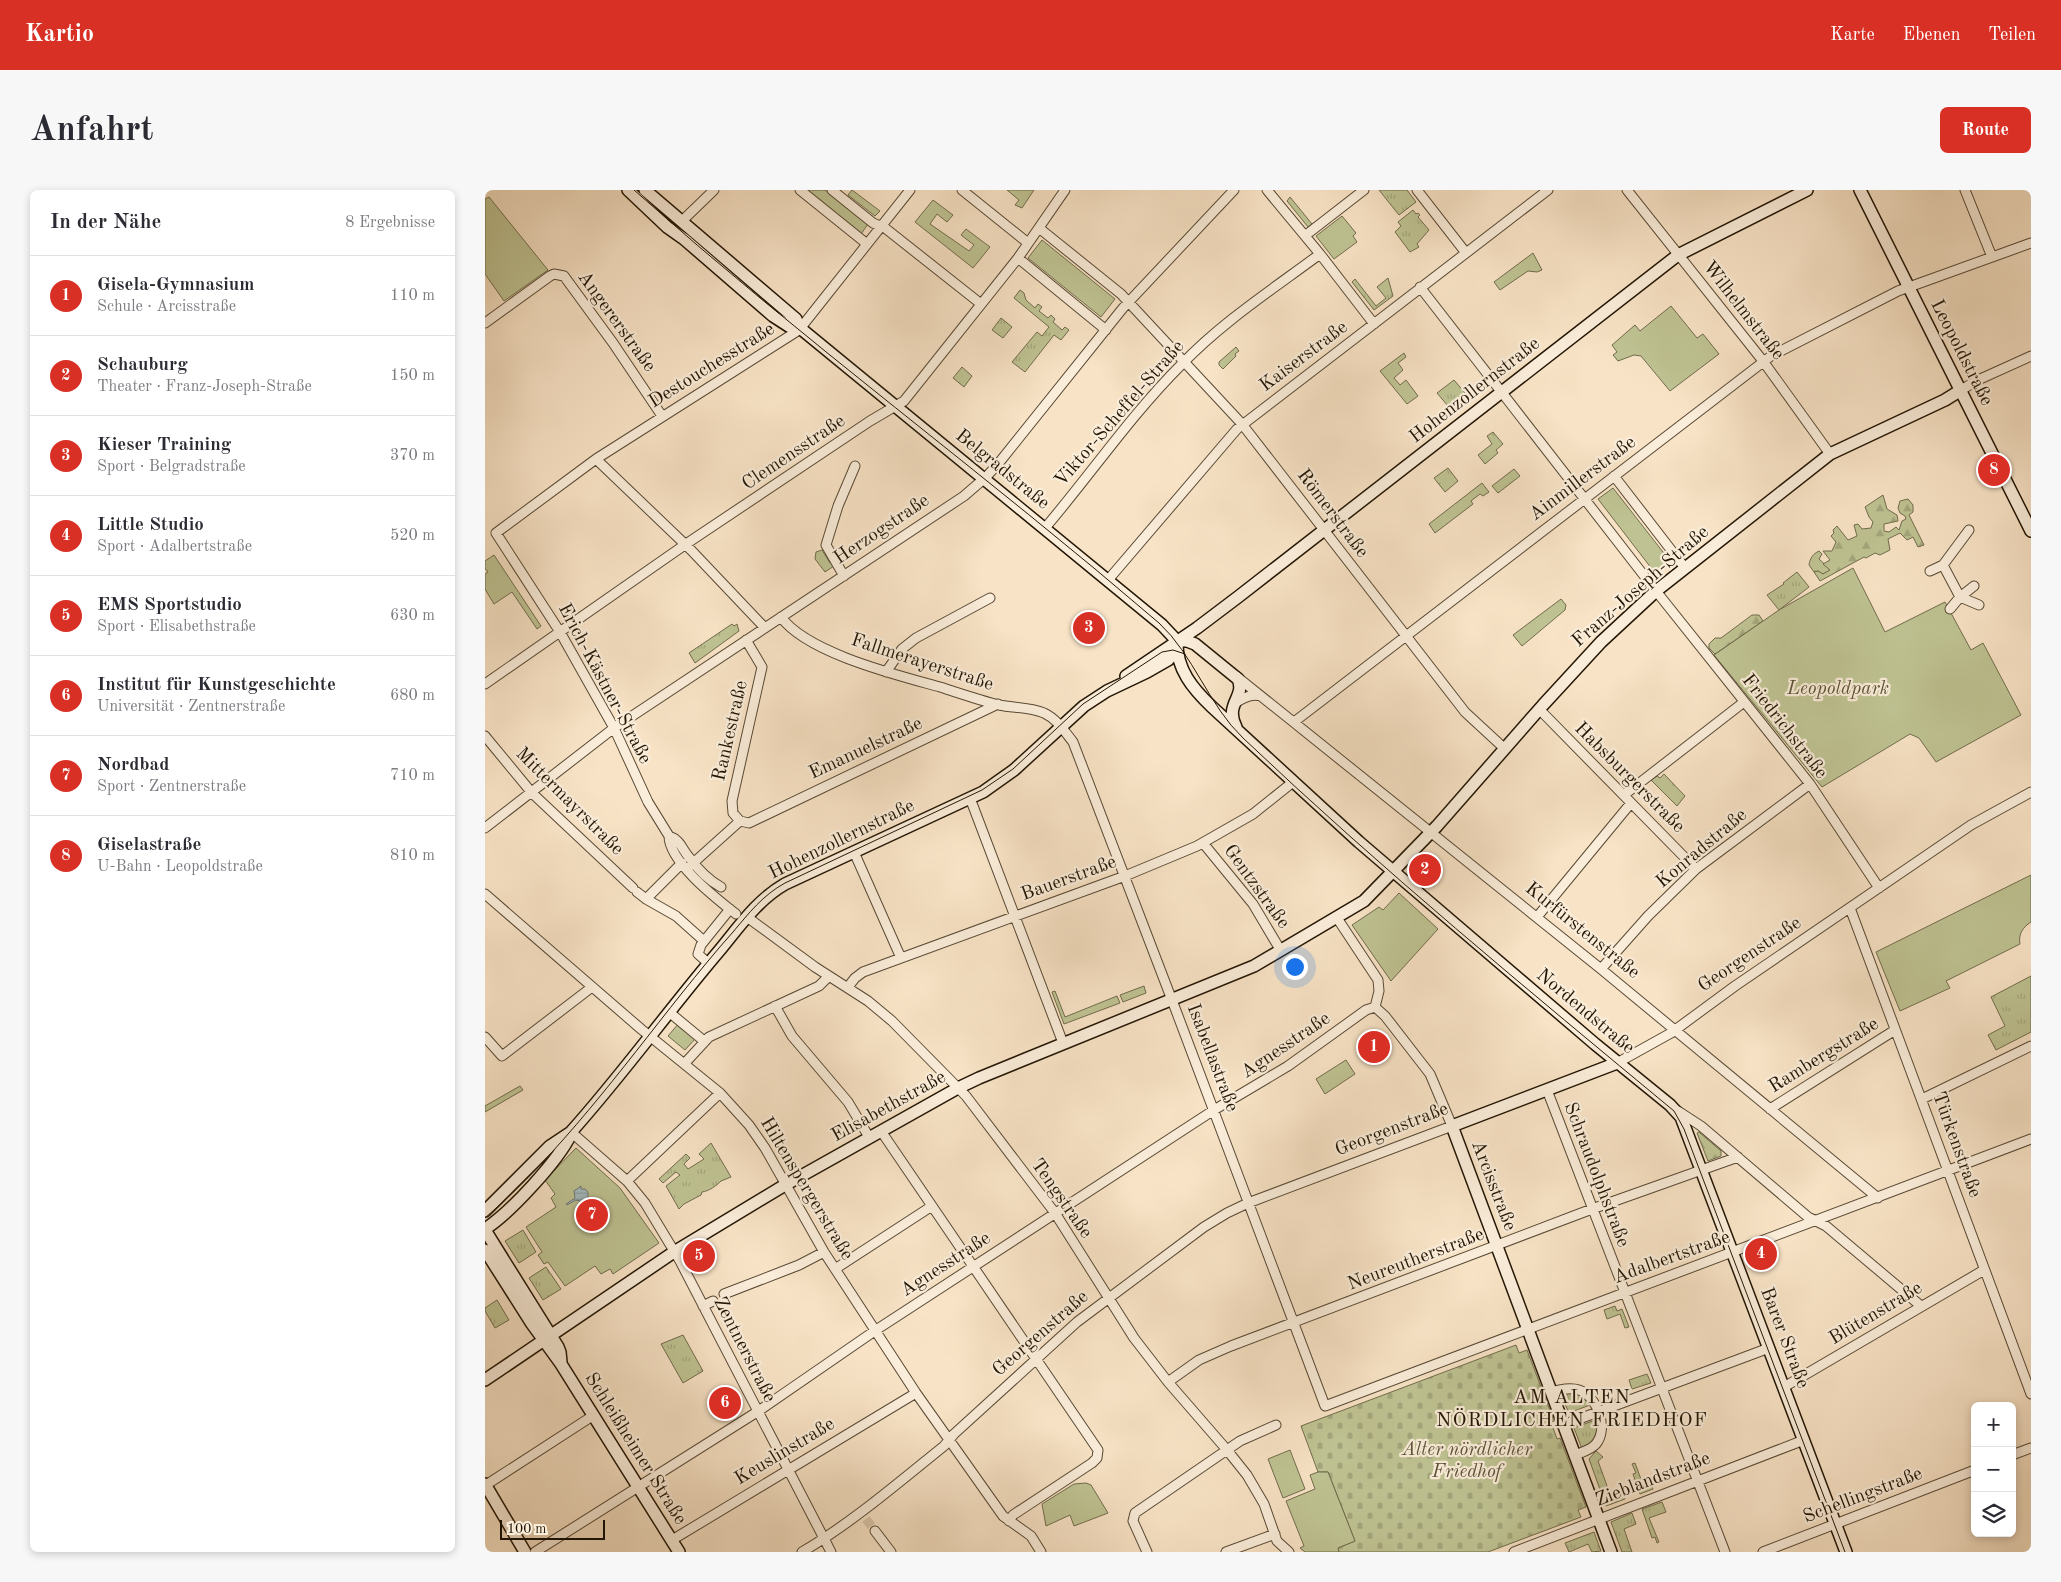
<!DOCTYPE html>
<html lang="de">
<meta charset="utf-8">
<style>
body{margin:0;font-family:"Old Standard TT",serif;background:#f7f7f7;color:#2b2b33}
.controls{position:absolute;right:15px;bottom:15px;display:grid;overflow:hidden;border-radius:8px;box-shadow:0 2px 8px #0003}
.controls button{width:45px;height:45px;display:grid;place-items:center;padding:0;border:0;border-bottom:1px solid #e1e1e2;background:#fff;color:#2b2b33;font:25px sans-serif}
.scale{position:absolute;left:15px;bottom:12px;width:105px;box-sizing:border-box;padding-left:5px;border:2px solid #231604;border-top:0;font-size:14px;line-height:18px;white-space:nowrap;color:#231604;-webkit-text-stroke:4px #faedda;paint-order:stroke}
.you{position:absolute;left:809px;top:776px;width:18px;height:18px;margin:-12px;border:4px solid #fff;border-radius:50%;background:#1a73e8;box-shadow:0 0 0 8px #1a73e833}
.badge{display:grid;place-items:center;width:32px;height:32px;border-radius:50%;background:#d93025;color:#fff;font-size:16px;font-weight:700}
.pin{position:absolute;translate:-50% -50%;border:2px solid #fff;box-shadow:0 1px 5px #0006}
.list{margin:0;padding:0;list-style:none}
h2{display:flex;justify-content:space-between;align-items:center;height:65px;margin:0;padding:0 20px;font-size:21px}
h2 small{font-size:16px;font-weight:400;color:#7c7c81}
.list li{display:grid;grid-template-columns:32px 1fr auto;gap:15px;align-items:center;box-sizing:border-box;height:80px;padding:0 20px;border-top:1px solid #e1e1e2}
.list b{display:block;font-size:19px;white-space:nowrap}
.list p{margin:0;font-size:16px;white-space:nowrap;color:#7c7c81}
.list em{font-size:16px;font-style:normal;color:#7c7c81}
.icon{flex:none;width:28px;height:28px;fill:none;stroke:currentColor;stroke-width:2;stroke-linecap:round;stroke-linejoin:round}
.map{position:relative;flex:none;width:1546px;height:1362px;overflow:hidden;border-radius:8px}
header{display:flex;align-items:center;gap:30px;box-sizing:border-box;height:70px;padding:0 25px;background:#d93025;color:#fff}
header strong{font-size:24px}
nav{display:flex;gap:28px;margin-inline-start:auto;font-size:18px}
.intro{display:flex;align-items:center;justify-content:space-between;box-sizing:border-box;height:120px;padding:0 30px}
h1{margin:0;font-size:35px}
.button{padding:12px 22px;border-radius:8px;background:#d93025;color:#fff;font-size:18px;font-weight:700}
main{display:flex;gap:30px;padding:0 30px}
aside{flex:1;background:#fff;border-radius:8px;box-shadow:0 2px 8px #0003}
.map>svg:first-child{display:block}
</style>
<header>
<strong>Kartio</strong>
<nav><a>Karte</a><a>Ebenen</a><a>Teilen</a></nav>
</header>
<div class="intro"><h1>Anfahrt</h1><a class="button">Route</a></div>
<main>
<aside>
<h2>In der Nähe<small>8 Ergebnisse</small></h2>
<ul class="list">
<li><span class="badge">1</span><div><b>Gisela-Gymnasium</b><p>Schule · Arcisstraße</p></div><em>110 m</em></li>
<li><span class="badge">2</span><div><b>Schauburg</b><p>Theater · Franz-Joseph-Straße</p></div><em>150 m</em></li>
<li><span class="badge">3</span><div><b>Kieser Training</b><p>Sport · Belgradstraße</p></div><em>370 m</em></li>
<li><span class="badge">4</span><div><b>Little Studio</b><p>Sport · Adalbertstraße</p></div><em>520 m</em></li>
<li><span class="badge">5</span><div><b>EMS Sportstudio</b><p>Sport · Elisabethstraße</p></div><em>630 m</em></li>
<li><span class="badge">6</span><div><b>Institut für Kunstgeschichte</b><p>Universität · Zentnerstraße</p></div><em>680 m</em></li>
<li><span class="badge">7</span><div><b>Nordbad</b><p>Sport · Zentnerstraße</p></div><em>710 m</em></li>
<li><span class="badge">8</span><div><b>Giselastraße</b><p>U-Bahn · Leopoldstraße</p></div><em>810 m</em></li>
</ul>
</aside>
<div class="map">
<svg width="1546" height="1362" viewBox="0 0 1546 1362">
<defs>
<pattern id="grass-tufts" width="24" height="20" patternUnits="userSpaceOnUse" patternTransform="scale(1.25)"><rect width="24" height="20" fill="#bfc393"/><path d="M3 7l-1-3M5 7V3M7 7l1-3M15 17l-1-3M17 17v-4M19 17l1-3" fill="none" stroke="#a4a77d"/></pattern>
<pattern id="forest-firs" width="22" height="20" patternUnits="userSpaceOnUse" patternTransform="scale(1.25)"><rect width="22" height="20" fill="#bfc393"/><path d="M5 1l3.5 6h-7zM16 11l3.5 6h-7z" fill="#a4a77d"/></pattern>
<pattern id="cemetery-stones" width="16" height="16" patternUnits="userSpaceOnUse" patternTransform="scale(1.25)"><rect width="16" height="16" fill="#bfc393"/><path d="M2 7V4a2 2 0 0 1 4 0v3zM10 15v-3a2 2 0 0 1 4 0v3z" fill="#a4a77d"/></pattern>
<pattern id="water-rules" width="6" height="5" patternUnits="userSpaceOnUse" patternTransform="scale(1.25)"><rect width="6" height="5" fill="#a3bbc0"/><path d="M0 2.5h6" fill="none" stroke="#8ca0a3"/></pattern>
</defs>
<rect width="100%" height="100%" fill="#f8e3c6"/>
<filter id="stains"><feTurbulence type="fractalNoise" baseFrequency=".004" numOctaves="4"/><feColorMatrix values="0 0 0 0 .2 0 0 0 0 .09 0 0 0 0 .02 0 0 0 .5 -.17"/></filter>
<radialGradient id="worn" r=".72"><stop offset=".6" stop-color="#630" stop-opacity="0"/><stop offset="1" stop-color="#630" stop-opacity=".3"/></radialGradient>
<!-- grass -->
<path fill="url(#grass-tufts)" stroke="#716c4c" d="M894,0H922L931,12L914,25Z
M928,20L931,24L933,23L935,25L933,27L944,40L932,54L934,57L925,62L910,42L916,36L913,32Z
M903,88L908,106L889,120L867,92L870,89L891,116L901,108L892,97Z
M535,100L539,103L541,110L550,118L553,114L557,117L554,121L563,128L566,125L570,129L568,132L577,140L580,137L584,140L576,150L569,145L540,182L527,172L552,142L557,146L564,137L529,108Z
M516,128L527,137L518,148L507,140Z
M477,177L487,186L479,197L468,188Z
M969,190L980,203L963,216L952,203Z
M1008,242L1018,254L1011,260L1013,263L1000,274L993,265L1007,254L1002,246Z
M963,278L973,291L960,302L949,288Z
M337,360L345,373L347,372L349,376L340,382L330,369L331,362Z
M1334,361L1337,364L1334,369L1346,380L1338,384L1333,381L1329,382L1324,375C1325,368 1328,364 1334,361Z
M1312,382L1324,397L1294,420L1282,405L1299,394L1298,393Z
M247,434L249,436L252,434L254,441L210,473L204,463Z
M1179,584L1200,606L1192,616L1166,590L1172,586L1175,588Z
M1546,786V842L1511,860L1503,845L1520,836L1506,807Z
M226,953L246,987L236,991C231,996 224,1001 217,1002L216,1005L199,1014L194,1019L181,996L195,985L191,982L178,993L174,989L201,964L205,968L199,974L203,979L219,969L214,964Z
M38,1040L51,1062L34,1073L20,1051Z
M61,1077L76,1099L58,1110L44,1088Z
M12,1110L24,1130L10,1138L0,1121V1118Z
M1130,1116L1132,1121L1137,1119L1144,1137L1140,1138L1135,1124L1122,1129L1119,1120Z
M198,1145L218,1181L198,1193L176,1154Z
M1162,1184L1166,1193L1147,1199L1144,1190Z
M1093,1202L1105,1215L1084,1223L1075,1203Z
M1110,1230C1115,1243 1108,1252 1097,1259L1089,1238Z
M1111,1261L1118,1267L1113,1271L1125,1304L1136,1300L1140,1309L1121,1316L1104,1269Z
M1150,1273L1157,1292L1164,1290L1168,1299L1155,1304L1148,1284L1151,1283L1147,1274Z
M1177,1312L1181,1322L1164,1328L1174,1352L1172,1353L1170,1347L1167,1348L1157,1319Z
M1147,1323L1151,1334L1139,1339L1147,1362H1137L1126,1332Z
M1109,1342L1116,1361L1107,1362L1103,1354L1084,1362L1080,1353Z"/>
<!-- forest -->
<path fill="url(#forest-firs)" stroke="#716c4c" d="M1398,305L1402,319L1412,325L1413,331L1399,334V341L1404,342L1411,337L1414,340L1417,331L1421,329L1420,326L1415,323L1413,318L1415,311L1423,309L1428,315V322L1424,325L1439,355L1433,357L1428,347L1422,350L1415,343L1403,349L1405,360L1395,365L1390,363L1381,368L1379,367L1335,391L1329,382L1333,381L1338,384L1345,380L1338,374L1345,370L1338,361H1347L1351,352L1346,346L1349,343L1348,340L1352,336L1363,350L1372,346L1369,335L1373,334L1377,339L1386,338L1388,332L1384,327L1380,317Z
M1267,425H1274L1278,431L1230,464L1224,458V454L1230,448H1236Z
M1214,942L1236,961V966L1223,971L1212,943Z"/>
<!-- cemetery -->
<path fill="url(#cemetery-stones)" stroke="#716c4c" d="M1031,1155L1034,1163L1042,1160L1069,1231L1066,1232L1072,1249L1075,1248L1101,1317L1093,1320L1096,1327L1003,1362H854L853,1358L870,1351L843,1282H833L816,1236Z"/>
<!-- green -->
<path fill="#bfc393" stroke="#716c4c" d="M320,0H340L383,34L376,44Z
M367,0L395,21L390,26L363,5Z
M522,0H549L537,18L530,15L534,10Z
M4,7L63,80L19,111L0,84V9Z
M805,7L827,34L823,37L802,11Z
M448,10L468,25L462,32L452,24L445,34L484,61L489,55L476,45L481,39L505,57L488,78L430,32Z
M857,26L871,43L868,46L872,52L849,69L831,46Z
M557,50L630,109L616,127L543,68Z
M1048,63L1057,80L1052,82L1043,81L1015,100L1009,92Z
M1186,116L1212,148L1218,144L1234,164L1185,201L1156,166L1149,165L1133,171L1128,165L1132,162L1127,155L1150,135L1155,141Z
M751,157L754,161L750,164L751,166L738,179L734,175V172Z
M919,163L921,167L913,173L918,180L909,188L915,195L921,190L933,206L922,214L895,181Z
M1029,279L1035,286L1013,303L1007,296Z
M997,293L1004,302L998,306L995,304L986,311L988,314L950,343L944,334Z
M1128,298L1185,371L1170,383L1113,309Z
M9,365L56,436L52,439L27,402L9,414L0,399V384L3,382L0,378V371Z
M1368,378L1400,442L1460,412L1486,460L1498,453L1536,525L1451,572L1434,548L1425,544L1337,597L1229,465L1294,420Z
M1076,409L1081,415L1080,420L1037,456L1028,445Z
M1546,685V732C1538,737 1533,744 1535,754L1461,791L1465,798L1415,821L1391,762Z
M914,703L953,739L906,791L867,735L894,717L898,720Z
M659,796L661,803L638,812L635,805Z
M570,801L580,827L632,806L635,813L579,834L567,802Z
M194,833L211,848L200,860L183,846Z
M861,870L870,884L840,904L831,889Z
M35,896L38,900L0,922V916Z
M91,958L135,998L174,1053L128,1084L125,1079L116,1084L110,1076L80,1096L63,1072L59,1074L53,1065L57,1062L41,1037L71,1017L66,1008L70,1004L60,990Z
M805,1260L820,1299L798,1308L783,1269Z
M833,1282H843L870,1351L853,1358L854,1362H820L815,1358L819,1356L801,1311L830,1299L825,1285Z
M601,1293L606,1295L623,1323L589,1336L585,1325L561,1336L557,1314L589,1294Z"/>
<!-- water -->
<path fill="url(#water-rules)" stroke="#707975" d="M96,996V999H100L103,1002V1008L98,1012L91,1010L82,1015L81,1014L90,1008L89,1001Z"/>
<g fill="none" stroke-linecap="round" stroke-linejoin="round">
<!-- street-tunnel -->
<path stroke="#d8c4a9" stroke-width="9" stroke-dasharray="9 4.5" stroke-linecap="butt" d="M381,1329L390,1341"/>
<!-- street casing -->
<g stroke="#584934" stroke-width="11">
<path id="street" d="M315,0L382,54
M347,0L388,33L400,38L496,114
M477,0L543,53
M782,0L835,64L889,134
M932,0L981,63
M1142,0L1278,171L1345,264
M1480,0L1507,67
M197,31L229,0
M554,38L636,104L757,234L980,522L1020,559
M821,45L879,0
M533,68L621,140
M935,97L1171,401L1325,594L1394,698
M0,133L65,86L69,84L79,86L128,153L177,226
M1476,200L1493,190L1546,166
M111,269L206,360L280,438
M1129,286L1200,378
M560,338C606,284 646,225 696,175C737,132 788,99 835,64
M1484,340L1458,375L1475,407L1494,415
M1445,381L1458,375
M359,386L341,355L353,316L370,276
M623,390L752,239L1063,0
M1465,419L1475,407L1489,396
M296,427C322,463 412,485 455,497C474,503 494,510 514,515C528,518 545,517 559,523C572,529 580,542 588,552L690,818L840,1216L1546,949
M261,450L277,477L247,611L248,623L255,631L264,633L513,514
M401,482L417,459L431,448L505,408
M751,486L1116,779L1393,1008
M0,494L201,354L385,231L419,211L533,68L580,0
M749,514C757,508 766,503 776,506
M1054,519L1211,679
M809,532L1286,166L1413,101L1546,53
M0,546L47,603L148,698
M1139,605L1259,512
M485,608L578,853
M0,638L129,538L479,306L501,287L513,274L638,118L749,0
M184,646C195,650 196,657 203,666C211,677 223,690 236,697
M718,653L768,714L796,761
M369,662L416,768
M206,675L255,631
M152,702L161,709L191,726L219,751
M0,704L156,839L235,903L264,935L280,958L339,1062L431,1203L518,1326L546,1346L556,1362
M161,709L197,673
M1365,718L1546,1204
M251,724C232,709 184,672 184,646L163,612L129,538L75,442L11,343L111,269L314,140L425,0
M262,727L330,777L383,811L407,831L481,906L570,1023L649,1148L683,1192L742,1260L762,1285L779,1314L792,1351L804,1362
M1052,727L1146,613
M852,728L893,790L894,801L890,817
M223,773L213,764L216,755L245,719
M1116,779L1163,726L1211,679L1325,594
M363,797L370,788L378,782L640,686L712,656L768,624L808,592
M290,816L307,846L363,912L384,947
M184,822L219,851
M0,847L17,866L107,797
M200,873L224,847L334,796L344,786
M1132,873L1186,843L1250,796L1486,635L1546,602
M1062,900L1240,1362
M1437,909L1546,856
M1285,919L1410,840
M1193,921L1216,936L1323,1027L1341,1036L1436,1116
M396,941L613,1260L612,1268L607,1273L528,1325L524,1331
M86,942L142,991L160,1013L195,1071L346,1362
M142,991L235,903
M350,1079L447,1016
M239,1104L314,1075L339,1062
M218,1116L228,1111
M683,1192L714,1170L746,1156L1107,1019L1253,967
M1299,1197L1499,1080
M1066,1202C1074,1200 1085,1197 1094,1200C1112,1206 1124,1238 1111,1254C1106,1260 1097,1262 1090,1265
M1078,1235L1284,1158
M1527,1265L1546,1258
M1,1295L109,1225
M390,1341L406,1362
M187,1350L431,1203
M50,1362L272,1222L391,1140L729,920L803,876L881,820L890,817
M317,1362C368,1332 413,1293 459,1256L469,1244L592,1132L719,1037L742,1023L763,1013L967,936L945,884L900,826L890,817
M662,1362L648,1331L650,1323L755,1251L791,1235
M741,1362L790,1344
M1029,1362L1319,1250
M1278,1362L1490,1280"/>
</g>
<!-- secondary casing -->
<g stroke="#231604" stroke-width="14">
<path id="secondary" d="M143,0L182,37L199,49L288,126L305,137L315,138
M160,0L311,129L315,138L677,435L692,451
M1375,0L1546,341
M692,451C691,479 708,499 727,517L874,652L1110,854L1185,915L1196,927L1361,1362
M692,451H702L710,454L753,489C761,507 739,514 751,537
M641,486L712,438L753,407L1193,65L1322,0
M0,1021L65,956L86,942C138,884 183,821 234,761C254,737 272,710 300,694L498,602L529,580L599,516L622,501L662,482L683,470L688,464L691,456
M0,1039C25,1023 73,971 86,944
M0,1040L73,1157L75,1162L76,1172
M0,1060L47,1134L76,1174L194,1362
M0,1190L189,1062L300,995L473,898L494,888L769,776L879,711L952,636L1058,515L1116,452L1171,401L1345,264L1460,210L1476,200
M0,1294L40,1362
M1126,1362L967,936L1132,873"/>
</g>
<!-- street -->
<use href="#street" stroke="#faedda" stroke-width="9"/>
<!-- secondary -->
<use href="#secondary" stroke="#faedda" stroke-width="11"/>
<!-- tram -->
<path stroke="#231604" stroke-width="1" d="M149,0C318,151 502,285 674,433C708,464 724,516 758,548C896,679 1043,800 1189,921L1199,939L1360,1362
M0,1028C75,963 135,881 197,803C214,782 230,762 248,742C264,723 278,705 300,693L497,600L528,579L598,514L677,462L688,460L700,464"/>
</g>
<g text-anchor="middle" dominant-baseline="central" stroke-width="4.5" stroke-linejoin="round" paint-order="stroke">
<!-- street labels -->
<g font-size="19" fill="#231604" stroke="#faedda">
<text transform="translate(1258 121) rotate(52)">Wilhelmstraße</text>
<text transform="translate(131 132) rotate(54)">Angererstraße</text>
<text transform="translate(1476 163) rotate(63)">Leopoldstraße</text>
<text transform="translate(819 167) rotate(-37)">Kaiserstraße</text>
<text transform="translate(227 176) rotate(-32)">Destouchesstraße</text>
<text transform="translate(990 201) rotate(-38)">Hohenzollernstraße</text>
<text transform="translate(635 224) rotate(-49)">Viktor-Scheffel-Straße</text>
<text transform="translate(309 263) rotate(-34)">Clemensstraße</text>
<text transform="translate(517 280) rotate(39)">Belgradstraße</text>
<text transform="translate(1098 289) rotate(-37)">Ainmillerstraße</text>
<text transform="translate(847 324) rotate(53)">Römerstraße</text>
<text transform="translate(397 340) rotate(-34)">Herzogstraße</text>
<text transform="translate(1156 397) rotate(-41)">Franz-Joseph-Straße</text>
<text transform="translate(437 473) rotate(18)">Fallmerayerstraße</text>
<text transform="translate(119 494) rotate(62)">Erich-Kästner-Straße</text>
<text transform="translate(1299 537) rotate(52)">Friedrichstraße</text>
<text transform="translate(246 541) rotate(-77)">Rankestraße</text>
<text transform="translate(381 559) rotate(-25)">Emanuelstraße</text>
<text transform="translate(1144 588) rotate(45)">Habsburgerstraße</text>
<text transform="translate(84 612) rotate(45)">Mittermayrstraße</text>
<text transform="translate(357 650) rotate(-26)">Hohenzollernstraße</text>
<text transform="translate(1217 659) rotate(-40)">Konradstraße</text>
<text transform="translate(584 689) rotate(-20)">Bauerstraße</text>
<text transform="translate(771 697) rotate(54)">Gentzstraße</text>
<text transform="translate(1097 741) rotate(39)">Kurfürstenstraße</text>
<text transform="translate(1265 765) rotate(-34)">Georgenstraße</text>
<text transform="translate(1100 822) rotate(40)">Nordendstraße</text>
<text transform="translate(801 856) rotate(-34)">Agnesstraße</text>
<text transform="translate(1339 866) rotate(-32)">Rambergstraße</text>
<text transform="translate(727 868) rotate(69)">Isabellastraße</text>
<text transform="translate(404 917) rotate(-29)">Elisabethstraße</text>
<text transform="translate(907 940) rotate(-21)">Georgenstraße</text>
<text transform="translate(1471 955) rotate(70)">Türkenstraße</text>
<text transform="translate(1111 985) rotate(69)">Schraudolphstraße</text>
<text transform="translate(1008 996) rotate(69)">Arcisstraße</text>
<text transform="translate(321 999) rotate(59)">Hiltenspergerstraße</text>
<text transform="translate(576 1009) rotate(55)">Tengstraße</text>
<text transform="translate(1187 1068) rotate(-20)">Adalbertstraße</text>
<text transform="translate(931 1070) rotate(-21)">Neureutherstraße</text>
<text transform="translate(461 1075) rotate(-33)">Agnesstraße</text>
<text transform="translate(1391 1124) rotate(-31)">Blütenstraße</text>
<text transform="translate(556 1144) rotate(-41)">Georgenstraße</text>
<text transform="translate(1299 1148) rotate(69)">Barer Straße</text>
<text transform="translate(259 1160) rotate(63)">Zentnerstraße</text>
<text transform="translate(150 1259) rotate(58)">Schleißheimer Straße</text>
<text transform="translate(300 1262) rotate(-31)">Keuslinstraße</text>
<text transform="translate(1168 1290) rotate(-21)">Zieblandstraße</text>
<text transform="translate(1378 1306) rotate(-21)">Schellingstraße</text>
</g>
<!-- park labels -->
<g font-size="19" font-style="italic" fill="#5a5336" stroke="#faedda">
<text x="1353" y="499">Leopoldpark</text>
<text x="982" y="1260">Alter nördlicher<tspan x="982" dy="22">Friedhof</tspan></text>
</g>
<!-- neighbourhood labels -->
<g font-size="20" letter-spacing="1" fill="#231604" stroke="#faedda">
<text x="1087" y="1208">AM ALTEN<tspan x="1087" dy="23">NÖRDLICHEN FRIEDHOF</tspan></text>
</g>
</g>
<rect width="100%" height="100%" filter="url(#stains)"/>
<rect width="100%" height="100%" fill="url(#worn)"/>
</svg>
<div class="controls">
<button>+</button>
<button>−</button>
<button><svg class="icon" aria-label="layers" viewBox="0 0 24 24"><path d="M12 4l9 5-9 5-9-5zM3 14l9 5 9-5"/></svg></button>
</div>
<div class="scale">100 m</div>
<div class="you"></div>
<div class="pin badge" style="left:889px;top:857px">1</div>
<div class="pin badge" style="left:940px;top:680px">2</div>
<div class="pin badge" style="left:604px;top:438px">3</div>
<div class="pin badge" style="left:1276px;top:1064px">4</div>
<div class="pin badge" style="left:214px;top:1066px">5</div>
<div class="pin badge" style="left:240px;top:1213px">6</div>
<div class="pin badge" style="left:107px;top:1025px">7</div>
<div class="pin badge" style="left:1509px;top:280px">8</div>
</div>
</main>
